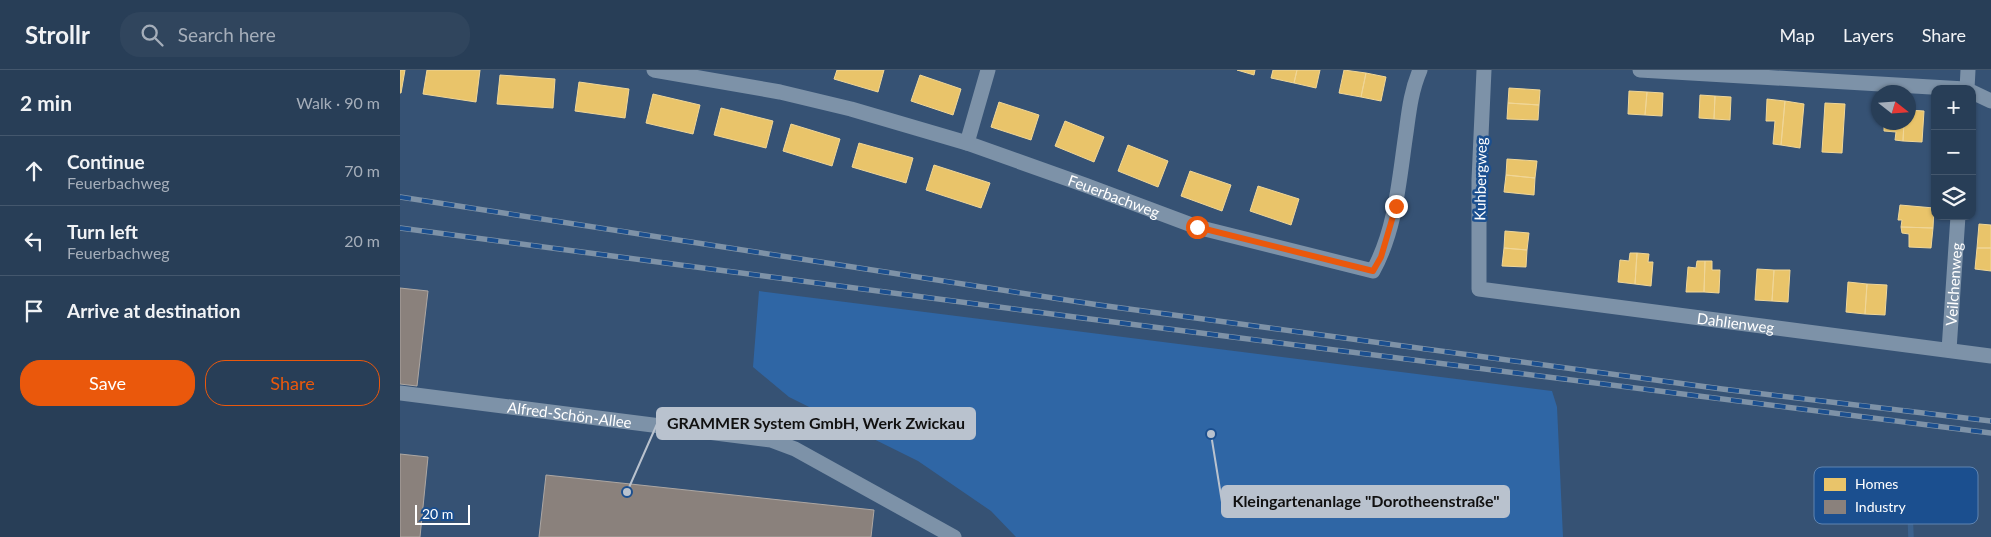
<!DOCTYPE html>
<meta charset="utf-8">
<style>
body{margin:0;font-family:Lato,sans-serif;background:#30455d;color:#f1f3f6}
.controls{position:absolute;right:15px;top:15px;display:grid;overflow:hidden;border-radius:10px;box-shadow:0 1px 4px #0004}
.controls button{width:45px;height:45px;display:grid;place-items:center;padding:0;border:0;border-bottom:1px solid #44576d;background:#283e57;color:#f1f3f6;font:25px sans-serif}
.compass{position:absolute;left:1471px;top:15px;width:45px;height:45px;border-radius:50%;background:#283e57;box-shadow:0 1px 4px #0004;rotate:107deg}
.scale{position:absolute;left:15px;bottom:12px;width:55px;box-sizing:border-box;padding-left:5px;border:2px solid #fff;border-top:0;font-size:14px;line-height:18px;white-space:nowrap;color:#fff;-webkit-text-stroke:4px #1b4f8f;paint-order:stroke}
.stop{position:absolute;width:15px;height:15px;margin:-11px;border:4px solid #ea580c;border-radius:50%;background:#fff}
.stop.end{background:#ea580c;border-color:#fff;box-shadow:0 1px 5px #0008}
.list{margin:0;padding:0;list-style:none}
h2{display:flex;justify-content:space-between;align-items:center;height:65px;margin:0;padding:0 20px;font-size:21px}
h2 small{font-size:16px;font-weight:400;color:#a5aeba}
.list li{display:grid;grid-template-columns:32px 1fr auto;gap:15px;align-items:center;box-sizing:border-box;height:70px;padding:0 20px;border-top:1px solid #44576d}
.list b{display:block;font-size:19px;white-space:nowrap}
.list p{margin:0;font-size:16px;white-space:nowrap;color:#a5aeba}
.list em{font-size:16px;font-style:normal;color:#a5aeba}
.actions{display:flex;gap:10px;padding:15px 20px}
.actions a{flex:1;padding:11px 0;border:1px solid #ea580c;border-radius:20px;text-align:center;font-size:18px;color:#ea580c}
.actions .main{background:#ea580c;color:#fff}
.icon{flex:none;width:28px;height:28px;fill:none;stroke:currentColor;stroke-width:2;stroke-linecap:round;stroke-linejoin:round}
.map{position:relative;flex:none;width:1591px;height:467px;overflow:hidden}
header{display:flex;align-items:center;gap:30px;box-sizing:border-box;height:70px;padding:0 25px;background:#283e57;border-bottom:1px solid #44576d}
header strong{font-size:24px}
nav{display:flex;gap:28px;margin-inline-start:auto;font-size:18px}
.search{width:350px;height:45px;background:#30455d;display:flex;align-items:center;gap:12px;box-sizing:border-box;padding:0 18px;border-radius:20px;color:#a5aeba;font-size:19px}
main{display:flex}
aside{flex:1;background:#283e57}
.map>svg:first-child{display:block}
</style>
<header>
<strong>Strollr</strong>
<div class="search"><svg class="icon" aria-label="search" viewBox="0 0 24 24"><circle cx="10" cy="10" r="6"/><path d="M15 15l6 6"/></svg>Search here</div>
<nav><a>Map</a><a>Layers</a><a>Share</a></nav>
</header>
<main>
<aside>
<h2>2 min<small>Walk · 90 m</small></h2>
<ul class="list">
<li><svg class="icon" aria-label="ahead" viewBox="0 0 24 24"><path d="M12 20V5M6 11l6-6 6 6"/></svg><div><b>Continue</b><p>Feuerbachweg</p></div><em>70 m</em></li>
<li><svg class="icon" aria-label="left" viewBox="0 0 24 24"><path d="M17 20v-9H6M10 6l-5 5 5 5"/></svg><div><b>Turn left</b><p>Feuerbachweg</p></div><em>20 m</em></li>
<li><svg class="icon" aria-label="arrive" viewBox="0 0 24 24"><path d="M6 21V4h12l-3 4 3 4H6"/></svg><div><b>Arrive at destination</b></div></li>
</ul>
<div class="actions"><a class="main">Save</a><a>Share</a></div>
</aside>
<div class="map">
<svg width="1591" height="467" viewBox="0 0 1591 467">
<rect width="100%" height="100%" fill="#365274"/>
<!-- green -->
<path fill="#2f66a5" d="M359,221L1152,321L1157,337L1163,467H616L591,441L518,391L389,327L353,297Z"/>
<!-- homes -->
<path fill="#e9c46a" stroke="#f0d697" d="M0,0H5L1,23H0Z
M27,0H80L76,32L23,24Z
M437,0H484L478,22L434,9Z
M837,0H855L854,5Z
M873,0H897L894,13L871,8Z
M897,0H920L916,18L894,13Z
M944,0L966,3L961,27L939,23Z
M966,3L986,7L981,31L961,27Z
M100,5L155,9L153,38L97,34Z
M520,5L561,19L553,45L511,31Z
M179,12L229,19L225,48L175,41Z
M1109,18L1140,20L1139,35L1108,33Z
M1229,21L1247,22L1245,45L1228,44Z
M1247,22L1263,23L1262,46L1245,45Z
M253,24L300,35L293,64L246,53Z
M1300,25L1315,26L1314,49L1299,48Z
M1315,26L1331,27L1330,50L1314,49Z
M1367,29L1385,31L1381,75L1373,74L1375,51H1366Z
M1385,31L1404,34L1400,78L1381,75Z
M599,32L639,45L631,70L591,57Z
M1108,33L1139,35L1138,50L1107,49Z
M1425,33L1445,34L1442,83L1422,82Z
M321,38L373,51L366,78L314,65Z
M1508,40L1524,41L1522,72L1503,71L1504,52H1508Z
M665,51L704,67L694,92L655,76Z
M1484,52H1504L1503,71L1495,70L1496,62L1484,61Z
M391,54L440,69L432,96L383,81Z
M459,73L513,88L506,113L452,97Z
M728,75L768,91L758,117L718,101Z
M1107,89L1137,91L1135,108L1106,105Z
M534,95L590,113L581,138L526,120Z
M790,101L831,115L822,141L781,126Z
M1106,105L1135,108L1134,125L1104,122Z
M858,116L899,129L891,155L850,141Z
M1500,135L1534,138L1533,158L1501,157L1502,150H1498Z
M1579,154L1591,155V178H1577Z
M1501,157L1533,158L1531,178L1509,177V164L1502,163Z
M1105,161L1129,163L1127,180L1104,178Z
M1104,178L1127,180L1126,197L1102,196Z
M1577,178H1591V201L1575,199Z
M1230,183H1237L1235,214L1218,212L1220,190L1229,191Z
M1237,183L1249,184L1248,192H1253L1251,216L1235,214Z
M1297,191H1305L1304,222H1286L1288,197L1296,198Z
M1305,191H1312V200H1320L1319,223L1304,222Z
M1357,199L1374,200L1372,231L1355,230Z
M1374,200H1390L1388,232L1372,231Z
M1448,212L1467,214L1465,244L1446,242Z
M1467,214L1487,215L1485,245L1465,244Z"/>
<!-- industry -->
<path fill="#8a817c" stroke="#ada7a3" d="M0,218L28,221L17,316L0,314Z
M0,384L28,387L20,467H0Z
M146,405L474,440L471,467H139Z"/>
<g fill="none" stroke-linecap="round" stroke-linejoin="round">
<!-- stream -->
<path stroke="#3b618d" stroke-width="5.5" d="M1510,442L1511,467"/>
<!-- street -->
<g stroke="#7d92a8" stroke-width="15">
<path id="s1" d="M254,0L380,22L451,39L567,73L685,115L797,157L973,201C996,159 999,110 1006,63C1009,41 1011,21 1020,0"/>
<path id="s2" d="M1084,0L1079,110V219L1591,286"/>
<path d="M1240,0L1565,19"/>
<path d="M1567,19L1568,0"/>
<path d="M1572,22L1591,31"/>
<path d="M567,73L588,0"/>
<path id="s3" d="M1549,280L1558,146"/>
<path id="s4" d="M0,323L371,370L395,379L554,467"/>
</g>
<!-- rail casing -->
<g stroke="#7e92a7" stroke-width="5.5">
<path id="rail" d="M0,127L699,235L1322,319L1591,351
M0,158L690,249L1591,363"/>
</g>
<!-- rail -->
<use href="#rail" stroke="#1b4f8f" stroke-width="4" stroke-dasharray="11" stroke-linecap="butt"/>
</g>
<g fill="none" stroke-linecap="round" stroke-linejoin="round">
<!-- route -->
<path stroke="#ea580c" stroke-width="6" d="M797,157L973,201L981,187L996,136"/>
</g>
<g text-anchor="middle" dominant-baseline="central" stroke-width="5" stroke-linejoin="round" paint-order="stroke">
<!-- street labels -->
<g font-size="15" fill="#fff" stroke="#1b4f8f">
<text transform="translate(1080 109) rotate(-89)">Kuhbergweg</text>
<text stroke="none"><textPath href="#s1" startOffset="478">Feuerbachweg</textPath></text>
<text stroke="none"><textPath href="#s3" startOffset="66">Veilchenweg</textPath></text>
<text stroke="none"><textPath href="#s2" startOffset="478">Dahlienweg</textPath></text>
<text stroke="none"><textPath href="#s4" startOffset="171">Alfred-Schön-Allee</textPath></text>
</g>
</g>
<!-- legend -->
<rect x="1414" y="397" width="164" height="57" rx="8" fill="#1b4f8f" stroke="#5f84b1" stroke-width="1"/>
<rect x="1424" y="408" width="22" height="13" fill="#e9c46a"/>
<rect x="1424" y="430" width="22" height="14" fill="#8a817c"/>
<g font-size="14" fill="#fff">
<text x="1455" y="419">Homes</text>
<text x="1455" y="442">Industry</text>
</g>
<!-- callouts -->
<path fill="none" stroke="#b9c2ce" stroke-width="2" d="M227 422L257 354M811 364L822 432"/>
<g fill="#b9c2ce" stroke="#1b4f8f" stroke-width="2">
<circle cx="227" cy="422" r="5"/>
<circle cx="811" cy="364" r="5"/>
</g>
<g fill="#b9c2ce" stroke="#b9c2ce" stroke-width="2">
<rect x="257" y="338" width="318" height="31" rx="5"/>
<rect x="822" y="416" width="287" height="31" rx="5"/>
</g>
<g font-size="16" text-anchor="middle" font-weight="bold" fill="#111">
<text x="416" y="359">GRAMMER System GmbH, Werk Zwickau</text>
<text x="966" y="437">Kleingartenanlage "Dorotheenstraße"</text>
</g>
</svg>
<div class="controls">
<button>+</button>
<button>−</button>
<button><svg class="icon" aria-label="layers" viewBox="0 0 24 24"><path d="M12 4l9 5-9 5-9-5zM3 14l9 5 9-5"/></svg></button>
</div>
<svg class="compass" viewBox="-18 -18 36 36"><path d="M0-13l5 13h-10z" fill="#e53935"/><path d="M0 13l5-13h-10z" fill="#a5aeba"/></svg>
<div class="scale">20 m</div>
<div class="stop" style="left:797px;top:157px"></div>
<div class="stop end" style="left:996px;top:136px"></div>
</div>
</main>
